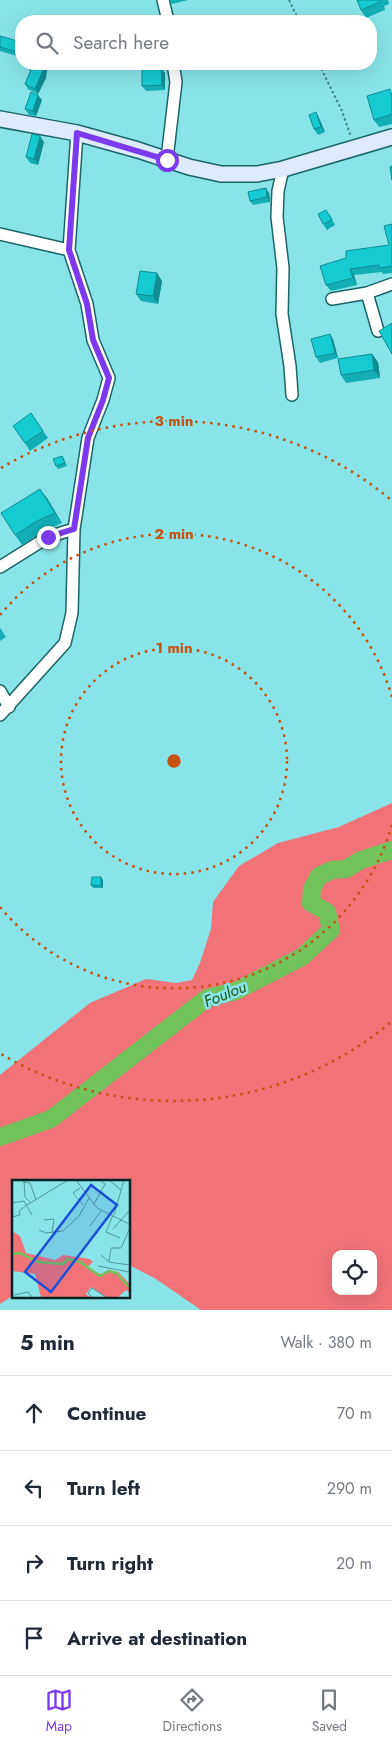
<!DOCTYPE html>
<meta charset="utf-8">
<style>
body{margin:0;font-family:Jost,sans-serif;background:#f2f2f3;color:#1f2937}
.controls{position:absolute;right:15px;bottom:15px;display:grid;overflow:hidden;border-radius:10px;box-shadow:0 5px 20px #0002}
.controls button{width:45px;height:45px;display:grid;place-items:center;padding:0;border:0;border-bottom:1px solid #e0e1e3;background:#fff;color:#1f2937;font:25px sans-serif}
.stop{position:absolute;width:15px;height:15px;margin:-11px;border:4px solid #7c3aed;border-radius:50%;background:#fff}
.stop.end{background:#7c3aed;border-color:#fff;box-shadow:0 1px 5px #0008}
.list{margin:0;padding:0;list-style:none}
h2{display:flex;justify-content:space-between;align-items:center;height:65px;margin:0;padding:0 20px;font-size:21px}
h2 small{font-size:16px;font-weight:400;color:#747a83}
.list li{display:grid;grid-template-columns:32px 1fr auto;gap:15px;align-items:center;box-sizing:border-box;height:75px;padding:0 20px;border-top:1px solid #e0e1e3}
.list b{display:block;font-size:19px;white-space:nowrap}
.list em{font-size:16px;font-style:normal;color:#747a83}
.icon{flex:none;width:28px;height:28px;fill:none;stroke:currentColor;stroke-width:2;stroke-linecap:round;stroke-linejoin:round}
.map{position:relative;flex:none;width:392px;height:1310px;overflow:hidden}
.search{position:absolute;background:#fff;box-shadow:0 5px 20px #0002;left:15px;right:15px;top:15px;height:55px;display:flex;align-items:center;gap:12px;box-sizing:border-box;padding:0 18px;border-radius:20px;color:#747a83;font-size:19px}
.sheet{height:365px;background:#fff}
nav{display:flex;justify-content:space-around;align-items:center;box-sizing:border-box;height:70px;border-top:1px solid #e0e1e3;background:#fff;font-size:14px;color:#747a83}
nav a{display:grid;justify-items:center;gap:2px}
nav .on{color:#7c3aed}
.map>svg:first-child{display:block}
</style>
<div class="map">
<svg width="392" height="1310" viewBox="0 0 392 1310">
<rect width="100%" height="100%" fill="#88e4e8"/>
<!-- green -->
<path fill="#f17378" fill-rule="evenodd" d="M392,803V1310H201L156,1279L129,1265V1181H14V1295L0,1304V1075L90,1003L146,979L176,983L192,980L200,963L211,929L213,902L239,866L278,843L339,827ZM336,1254H373V1291H336Z"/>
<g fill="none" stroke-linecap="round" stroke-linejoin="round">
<!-- river -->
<path stroke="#73c35d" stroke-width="18" d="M0,1137L51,1119L207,998L236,991L302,957L331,930L327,912L311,903L312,889L319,876L332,870L346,869L361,860L392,850"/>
<!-- street casing -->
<g stroke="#1a6568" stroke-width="14">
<path id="street" d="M163,0L168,21
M167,159L176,82L173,64
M283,169L278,191L277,217L283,268L282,314L290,366L292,395
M0,234L69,250
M367,293L392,284
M332,299L367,293L378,331
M0,567L48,537L74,529
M0,691L9,707
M0,715L65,643L72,613L74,529L88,438L103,400L109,378L93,340L87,304L69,250L77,133"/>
</g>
<!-- secondary casing -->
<g stroke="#1a6568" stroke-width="18">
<path id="secondary" d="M0,119L77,133L138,150L189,167L221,174H257L283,169L392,137"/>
</g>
<!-- path -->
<path stroke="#468386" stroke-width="2" stroke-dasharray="2.5 2.5" stroke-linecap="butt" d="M289,0L299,21
M319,64L342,111L351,137"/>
<!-- street -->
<use href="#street" stroke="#fff" stroke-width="11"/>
<!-- secondary -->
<use href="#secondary" stroke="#deeafd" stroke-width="15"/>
</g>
<!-- wall -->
<path fill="#13aeb4" d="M169,0H188L172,4Z
M357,0H388L389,4L384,6L385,10L366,18L361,10Z
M0,36L21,42V57L0,51Z
M30,64L46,78L38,94L28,89L25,84L30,72L29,69Z
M161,68L165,73V90L146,91L142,86Z
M392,92V124L379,127L374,120Z
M42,100L36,116L29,115L25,109Z
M316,112L319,118L325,132L318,135L314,129Z
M44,142L38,165L30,163L26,157Z
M269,193L270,202L253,205L250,201Z
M330,215L335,225L327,230L323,224Z
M392,224V273L383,274L382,272L354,275L357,285L331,291L326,285L346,258L389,245Z
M162,281L158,304L141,301L136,294Z
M330,334L333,339L338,358L320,363L316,357Z
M378,362L380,378L346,383L341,375Z
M31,413L48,438L30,451L25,443Z
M62,456L64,459L67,466L58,469L56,466Z
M47,498L62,523L44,531L22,545L15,535Z
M0,628L6,637L0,641Z
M103,880V888H93L91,885Z"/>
<!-- shaded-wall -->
<path fill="#0f8d92" d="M44,64H48L46,78L38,94L35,89Z
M161,68L165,73V90L162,85Z
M38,95L42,100L36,116L33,111Z
M316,112L319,118L325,132L321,127Z
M40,136L44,142L38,165L34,159Z
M266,188L269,193L270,202L267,197Z
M350,269L354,275L357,285L353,278Z
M157,273L162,281L158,304L153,296Z
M330,334L333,339L338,358L335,353Z
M372,354L378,362L380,378L374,370Z
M40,489L47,498L62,523L55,513Z
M101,877L103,880V888L101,886Z"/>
<!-- building -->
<path fill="#16cad1" stroke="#0f8d92" d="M357,0H379L380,2L361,10Z
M0,36L21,42V53L0,47Z
M30,64H44L42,73L35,89L25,84L31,70L29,69Z
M142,68H161L162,85L142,86Z
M390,89L392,97V114L374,120L367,96Z
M31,92L38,95L33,111L25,109Z
M316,112L321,127L314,129L309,115Z
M32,134L40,136L34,159L26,157Z
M392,166V180L390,167Z
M266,188L267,197L250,201L248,192Z
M326,210L332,220L323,224L318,214Z
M392,224V266L379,268V265L350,269L353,278L326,285L320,266L346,258V251L389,245L384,226Z
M140,271L157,273L153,296L136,294Z
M392,323V354L379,331Z
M330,334L335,353L316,357L311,339Z
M372,354L374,370L341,375L338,359Z
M31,413L43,431L25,443L13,426Z
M62,456L65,463L56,466L53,459Z
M40,489L55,513L37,521L15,535L1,513Z
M92,877H101V886L91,885Z"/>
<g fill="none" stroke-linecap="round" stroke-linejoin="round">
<!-- route -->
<path stroke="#7c3aed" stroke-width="6" d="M48,537L74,529L88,438L103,400L109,378L93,340L87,304L69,250L77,133L167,160"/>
</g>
<!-- distance rings -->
<g fill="none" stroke="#c65110" stroke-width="2.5" stroke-dasharray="2.5 5">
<circle cx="174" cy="761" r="113"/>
<path d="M392 825A227 227 0 0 1 0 907M0 615A227 227 0 0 1 392 697"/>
<path d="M390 1023A340 340 0 0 1 1 1054M1 468A340 340 0 0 1 390 499"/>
</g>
<g text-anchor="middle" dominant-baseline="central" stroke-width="5" stroke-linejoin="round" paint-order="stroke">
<!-- water labels -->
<g font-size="16" font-style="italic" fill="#235713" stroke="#88e4e8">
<text transform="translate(225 994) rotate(-22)">Foulou</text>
</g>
</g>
<!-- overview -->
<g transform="translate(12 1180)">
<rect width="118" height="118" fill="#88e4e8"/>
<path d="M0,51L8,56L14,73L43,80L51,75L78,79L81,82L74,88L89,94L96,90L106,92L117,103V112L114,110L106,117H93L79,107L74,114L78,117H29L23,94L0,91Z" fill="#f17378"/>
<path fill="none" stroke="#73c35d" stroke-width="2.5" d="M0,74L8,73L26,82L51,84L56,79L68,82L88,96L97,91L104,93L117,107"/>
<path fill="none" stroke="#54979a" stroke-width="1" d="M12,0L13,17L19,23M64,0L85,28L117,44M97,0L109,10M11,2L18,3L24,20M68,8L61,13L71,25M82,24L93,4L89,1M0,26V23L12,21L20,35M101,35L94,52L108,58M102,35L112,0M0,37L8,35L7,31L15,25L56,0M32,40L42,39L40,53M78,46L89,31M101,49L117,31M27,50L34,53L51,51L67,36L77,18M89,75L97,82L117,85M97,81L99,68H109L117,50M86,86L117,92M2,115L16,112L20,117M80,117L76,113L80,108L94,117"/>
<path fill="#1d4ed8" fill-opacity="0.15" stroke="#1d4ed8" stroke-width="2.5" d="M79,5L105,25L39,112L13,92Z"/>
<rect width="118" height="118" fill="none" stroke="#052324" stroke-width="2.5"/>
</g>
<circle cx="174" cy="761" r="8" fill="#c65110" stroke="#88e4e8" stroke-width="2.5"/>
<g font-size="15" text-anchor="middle" font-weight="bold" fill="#c65110" stroke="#88e4e8" stroke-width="5" stroke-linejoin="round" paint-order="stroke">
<text x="174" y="426">3 min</text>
<text x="174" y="539">2 min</text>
<text x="174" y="653">1 min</text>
</g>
</svg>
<div class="controls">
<button><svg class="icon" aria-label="locate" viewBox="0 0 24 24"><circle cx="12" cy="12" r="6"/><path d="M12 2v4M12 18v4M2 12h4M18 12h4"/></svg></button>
</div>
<div class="stop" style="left:167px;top:160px"></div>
<div class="stop end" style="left:48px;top:537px"></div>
<div class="search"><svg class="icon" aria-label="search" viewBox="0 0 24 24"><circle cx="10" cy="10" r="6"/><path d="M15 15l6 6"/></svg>Search here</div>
</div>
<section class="sheet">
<h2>5 min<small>Walk · 380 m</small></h2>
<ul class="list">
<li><svg class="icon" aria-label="ahead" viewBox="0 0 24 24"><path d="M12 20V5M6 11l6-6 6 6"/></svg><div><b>Continue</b></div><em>70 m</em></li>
<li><svg class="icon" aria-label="left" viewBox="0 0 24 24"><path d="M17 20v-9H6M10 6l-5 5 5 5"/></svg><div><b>Turn left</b></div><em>290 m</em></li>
<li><svg class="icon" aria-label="right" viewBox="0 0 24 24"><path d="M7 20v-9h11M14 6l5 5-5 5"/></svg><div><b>Turn right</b></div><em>20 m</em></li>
<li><svg class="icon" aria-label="arrive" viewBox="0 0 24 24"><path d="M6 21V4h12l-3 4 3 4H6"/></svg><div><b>Arrive at destination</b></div></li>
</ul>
</section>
<nav>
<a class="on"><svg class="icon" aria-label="map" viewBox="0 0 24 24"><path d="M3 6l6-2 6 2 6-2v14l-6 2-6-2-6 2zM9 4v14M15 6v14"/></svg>Map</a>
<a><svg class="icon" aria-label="directions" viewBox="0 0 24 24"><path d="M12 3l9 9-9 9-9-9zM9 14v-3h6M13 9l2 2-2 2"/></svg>Directions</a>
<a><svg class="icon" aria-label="saved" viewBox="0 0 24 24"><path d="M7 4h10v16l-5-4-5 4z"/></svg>Saved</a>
</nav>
